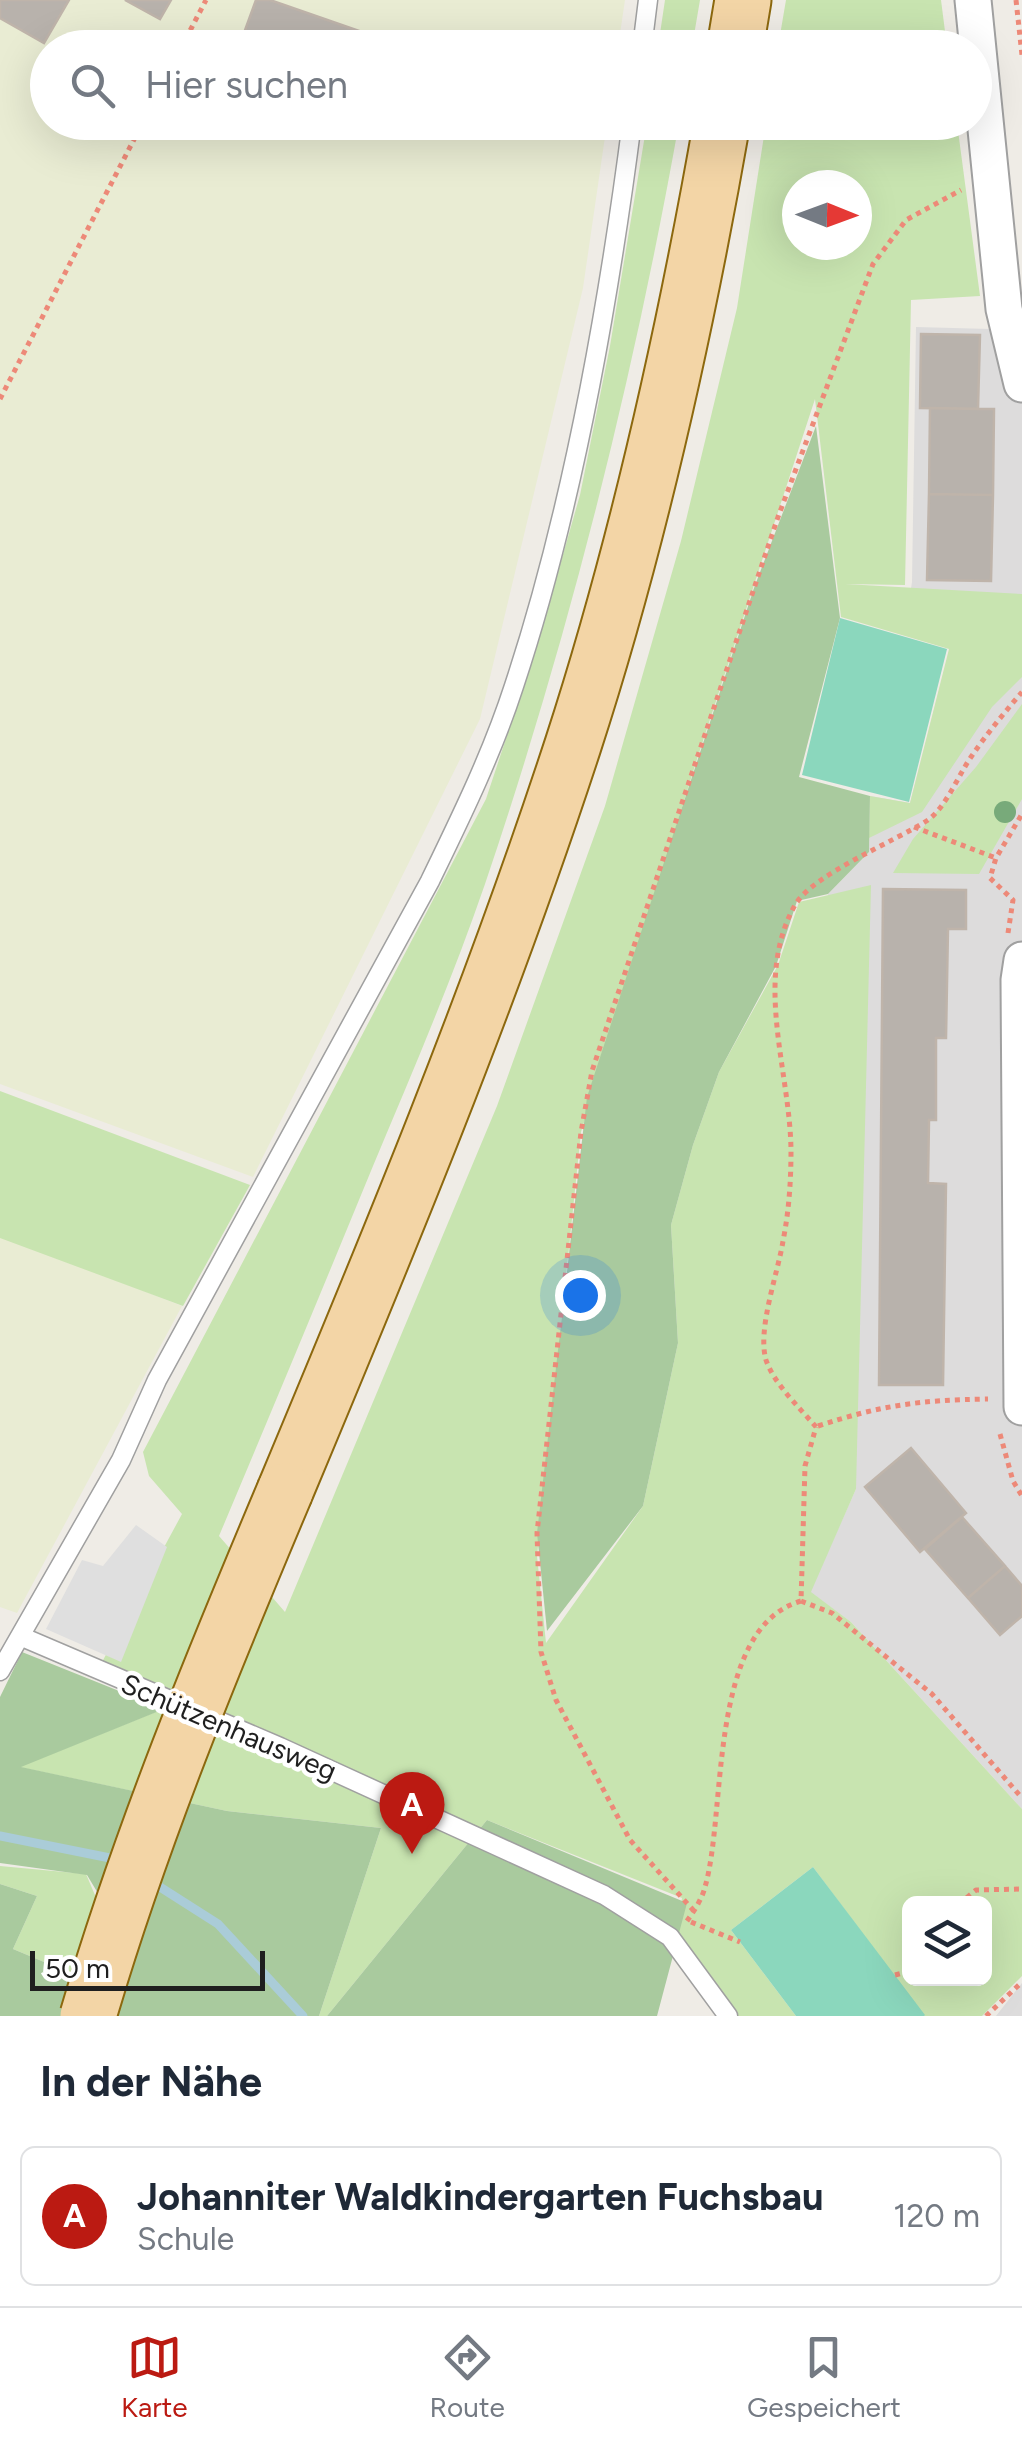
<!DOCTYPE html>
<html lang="de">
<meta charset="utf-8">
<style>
body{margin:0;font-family:Figtree,sans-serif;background:#f2f2f3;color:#1f2937}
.controls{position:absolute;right:30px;bottom:30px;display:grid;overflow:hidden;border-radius:15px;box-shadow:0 10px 40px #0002}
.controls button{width:90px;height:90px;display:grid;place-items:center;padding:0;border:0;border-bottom:2px solid #e0e1e3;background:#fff;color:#1f2937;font:50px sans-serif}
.compass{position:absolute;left:782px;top:170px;width:90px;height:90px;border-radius:50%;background:#fff;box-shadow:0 10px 40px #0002;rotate:91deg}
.scale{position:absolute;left:30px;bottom:25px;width:235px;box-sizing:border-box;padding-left:10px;border:5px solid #1f1f1f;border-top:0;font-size:28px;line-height:35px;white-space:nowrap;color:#1f1f1f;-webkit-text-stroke:8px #fff;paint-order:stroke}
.you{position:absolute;left:580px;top:1295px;width:35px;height:35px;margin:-25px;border:8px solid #fff;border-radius:50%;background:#1a73e8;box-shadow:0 0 0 15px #1a73e833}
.badge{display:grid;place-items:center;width:65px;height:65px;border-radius:50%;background:#bb1a12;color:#fff;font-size:32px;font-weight:700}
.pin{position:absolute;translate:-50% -82px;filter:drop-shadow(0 2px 5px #0008)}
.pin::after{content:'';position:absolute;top:52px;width:35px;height:30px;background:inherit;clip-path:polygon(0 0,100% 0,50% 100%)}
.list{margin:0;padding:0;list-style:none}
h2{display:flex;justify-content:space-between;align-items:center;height:130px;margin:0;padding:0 40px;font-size:42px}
h2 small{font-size:32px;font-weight:400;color:#747a83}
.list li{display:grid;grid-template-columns:65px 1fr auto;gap:30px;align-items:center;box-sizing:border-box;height:140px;margin:0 20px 20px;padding:0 20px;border:2px solid #e0e1e3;border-radius:15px}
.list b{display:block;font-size:38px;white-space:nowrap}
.list p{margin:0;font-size:32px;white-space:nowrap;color:#747a83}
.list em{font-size:32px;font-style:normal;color:#747a83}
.icon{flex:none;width:55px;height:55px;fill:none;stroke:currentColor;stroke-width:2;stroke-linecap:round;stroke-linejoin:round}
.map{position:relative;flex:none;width:1022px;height:2016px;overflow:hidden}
.search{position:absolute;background:#fff;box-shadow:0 10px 40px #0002;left:30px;right:30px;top:30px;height:110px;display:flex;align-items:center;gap:25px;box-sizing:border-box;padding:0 35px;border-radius:55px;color:#747a83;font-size:38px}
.sheet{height:290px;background:#fff}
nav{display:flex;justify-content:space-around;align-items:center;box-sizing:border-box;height:140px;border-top:2px solid #e0e1e3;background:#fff;font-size:28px;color:#747a83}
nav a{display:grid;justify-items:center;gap:5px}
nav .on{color:#bb1a12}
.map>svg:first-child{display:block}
</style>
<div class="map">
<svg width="1022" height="2016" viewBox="0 0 1022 2016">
<rect width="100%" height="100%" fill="#efece6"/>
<!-- residential -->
<path fill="#dddcdc" d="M916,327L990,329L1022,391V1809L851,1622L810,1592L856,1489L808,1388L828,894L869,852L870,796L910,803L950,648L904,633L912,582Z
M1022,1983V2016H996Z"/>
<!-- farmland -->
<path fill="#e9ecd3" d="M0,0H625L618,47L48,48V122L607,123L583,288L480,719L253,1177L0,1084Z
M0,1235L182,1306L17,1613L0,1607Z"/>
<!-- grass -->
<path fill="#c8e4b0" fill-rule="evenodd" d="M665,0H700L692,47H658Z
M786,0H941L947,47H778Z
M647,123H679C633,381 569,636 485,884C452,980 412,1073 373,1166C322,1290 271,1413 219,1536L285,1612L497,1106L605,806L681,541L737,308L766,123H957L980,296L911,300L905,585L845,584L1022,594V677L992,707L922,812L869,838L870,796L910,803L949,649L841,617L815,399L698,756L581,1132L537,1556L546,1643L643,1506L678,1343L671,1225L693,1145L719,1072L778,965L799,902L871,885L856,1489L811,1592L851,1622L1022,1809V1976L982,2016H924L813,1867L731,1930L796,2016H728L675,1944L682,1898L487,1820L327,2016H319L381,1828L227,1811L19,1767L163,1709L95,1675L182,1514L149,1476L143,1452L486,799L538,642L580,495L610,346ZM797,185H857V245H797ZM910,1904H984V1978H910Z
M1022,704V799L979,874L893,873L913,839L976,767Z
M0,1091L250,1185L183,1306L0,1238Z
M0,1866L86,1874L106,1921L92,1982L13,1949L37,1896L0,1884Z"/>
<!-- forest -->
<path fill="#a9ca9e" d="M816,426L840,618L799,777L870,796L869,852L828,894L797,901L776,966L719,1072L693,1145L671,1225L678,1343L643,1506L547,1631L537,1533L587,1097L754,588Z
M22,1652L164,1709L21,1767L227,1811L381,1828L319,2016H113L132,1950L87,1875L0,1863V1697Z
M487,1820L687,1903L657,2016H327Z
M0,1884L37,1896L13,1949L92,1982L83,2016H0Z"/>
<!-- pitch -->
<path fill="#8bd7bd" d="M840,618L947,649L909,802L802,775Z
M813,1867L925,2015L924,2016H796L731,1930Z"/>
<!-- parking -->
<path fill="#dfdfdf" d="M136,1525L167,1547L121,1662L46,1629L82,1560L103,1566Z"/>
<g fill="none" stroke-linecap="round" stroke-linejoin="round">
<!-- stream -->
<path stroke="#aaccd8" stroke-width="9" d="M0,1836L120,1860
M149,1880L218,1924L303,2016"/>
</g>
<!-- building -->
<path fill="#b8b2ac" stroke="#bfb4aa" stroke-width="2.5" d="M0,0H69L44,43L0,18Z
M125,0H171L160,19Z
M256,0H270L408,48H285L244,33Z
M921,334L980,335L978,409L920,408Z
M930,408L994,409L993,495L929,494Z
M929,494L993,495L991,581L927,580Z
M883,889L966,890V929H948L946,1038H936V1120H929L928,1183L946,1184L943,1385H879Z
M911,1448L966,1513L920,1552L865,1487Z
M962,1517L1005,1566L968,1598L925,1549Z
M1005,1566L1022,1586V1616L1000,1635L968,1598Z"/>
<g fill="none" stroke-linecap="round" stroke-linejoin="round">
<!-- service casing -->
<g stroke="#a0a0a0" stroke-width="21">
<path id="service" d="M642,48L648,0
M20,1636L280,1747L604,1895L670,1937L728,2016
M0,1671L121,1460L157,1380L430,881C461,817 492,754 514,686C573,508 608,308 632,122"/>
</g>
<!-- minor casing -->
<g stroke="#a0a0a0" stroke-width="39">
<path id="minor" d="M973,0L1004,309L1022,384
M1022,960L1019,980L1022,1407"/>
</g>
<!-- primary casing -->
<g stroke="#8c680e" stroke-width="59">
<path id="primary" d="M735,48L743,0
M285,1491C388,1245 490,999 573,745C639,542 685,333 722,122"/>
</g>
<!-- path -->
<path stroke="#ed8978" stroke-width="5" stroke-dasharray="5 5" stroke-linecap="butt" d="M1016,0L1022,55
M181,48L206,0
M0,399L143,122
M914,827L996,858
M1008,933L1013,900L990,878L996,858L1022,814
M818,1426C882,1405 920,1400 988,1399
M816,1427C800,1408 774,1384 766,1360C757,1329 778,1273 783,1241C789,1211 791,1181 791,1150C790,1070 753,980 795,905C813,874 896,841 928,820C946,807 958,776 971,757C986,735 1004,713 1022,692
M1000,1434L1013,1481L1022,1496
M801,1601L832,1613L932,1694L1022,1798
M959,1904L976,1890L1022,1889
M694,1911L630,1840L556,1700L541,1652L537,1533L581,1132L592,1071L778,517L873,264L906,220L961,190
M687,1921C694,1911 702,1899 705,1887C727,1812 707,1628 801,1601L805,1466L816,1427
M691,1922L740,1942
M895,1975L910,1971
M986,2016L1022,1982"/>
<!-- service -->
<use href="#service" stroke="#fff" stroke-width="18"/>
<!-- minor -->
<use href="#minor" stroke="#fff" stroke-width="35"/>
<!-- primary -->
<use href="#primary" stroke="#f3d5a6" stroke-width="55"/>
<!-- primary-bridge casing -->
<g stroke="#8c680e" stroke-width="59" stroke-linecap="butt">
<path id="primary-bridge" d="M88,2016C141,1836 212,1664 285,1491"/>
</g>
<!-- primary-bridge -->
<use href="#primary-bridge" stroke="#f3d5a6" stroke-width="55"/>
</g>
<!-- trees -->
<circle fill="#78aa7a" cx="1005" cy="812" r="11"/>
<g text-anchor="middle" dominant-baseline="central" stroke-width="9" stroke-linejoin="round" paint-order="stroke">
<!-- street labels -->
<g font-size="28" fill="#1f1f1f" stroke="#fff">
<text transform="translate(229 1727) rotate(23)">Schützenhausweg</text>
</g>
</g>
</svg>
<div class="controls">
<button><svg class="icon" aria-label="layers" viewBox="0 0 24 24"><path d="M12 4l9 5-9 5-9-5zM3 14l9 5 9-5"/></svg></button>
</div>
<svg class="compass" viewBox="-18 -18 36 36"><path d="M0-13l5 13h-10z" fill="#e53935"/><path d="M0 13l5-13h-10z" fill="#747a83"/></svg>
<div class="scale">50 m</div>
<div class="you"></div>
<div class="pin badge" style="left:412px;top:1854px">A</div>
<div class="search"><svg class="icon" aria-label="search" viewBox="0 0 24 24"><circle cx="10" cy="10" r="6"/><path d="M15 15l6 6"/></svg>Hier suchen</div>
</div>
<section class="sheet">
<h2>In der Nähe<small></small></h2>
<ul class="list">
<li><span class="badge">A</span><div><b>Johanniter Waldkindergarten Fuchsbau</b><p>Schule</p></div><em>120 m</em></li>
</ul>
</section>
<nav>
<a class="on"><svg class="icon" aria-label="map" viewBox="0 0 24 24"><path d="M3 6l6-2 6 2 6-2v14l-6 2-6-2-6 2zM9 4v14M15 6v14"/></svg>Karte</a>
<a><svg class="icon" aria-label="directions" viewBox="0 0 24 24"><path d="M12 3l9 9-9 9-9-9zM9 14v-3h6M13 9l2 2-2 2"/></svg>Route</a>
<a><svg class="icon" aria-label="saved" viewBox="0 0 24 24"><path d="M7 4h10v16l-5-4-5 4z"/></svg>Gespeichert</a>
</nav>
